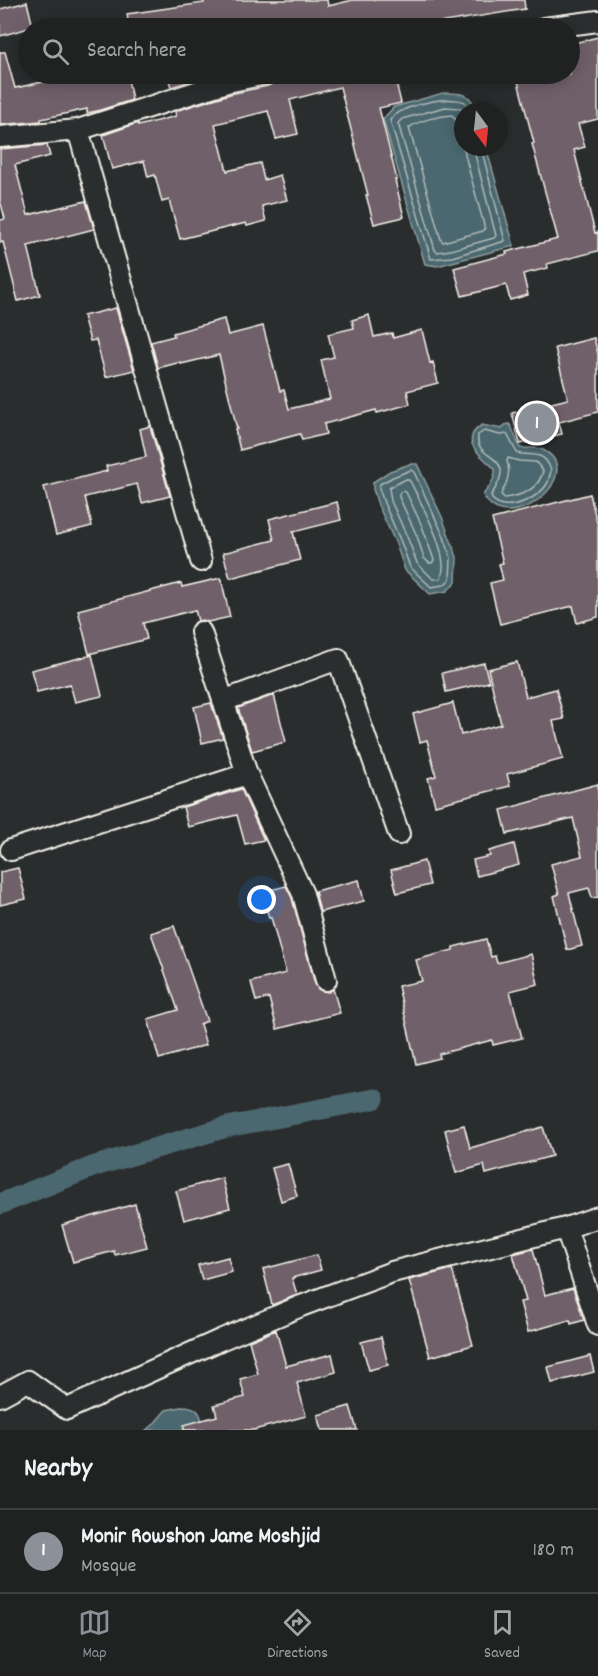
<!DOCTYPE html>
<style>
body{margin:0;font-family:Dekko,sans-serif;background:#2d2f2f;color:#f1f3f6}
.compass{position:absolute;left:454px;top:102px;width:54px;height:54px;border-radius:50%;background:#202222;box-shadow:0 3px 15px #0003;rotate:165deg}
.you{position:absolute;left:262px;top:900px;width:21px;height:21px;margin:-15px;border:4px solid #fff;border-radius:50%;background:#1a73e8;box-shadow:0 0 0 9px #1a73e833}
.badge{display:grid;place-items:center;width:39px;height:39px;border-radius:50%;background:#8c9099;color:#fff;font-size:20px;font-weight:700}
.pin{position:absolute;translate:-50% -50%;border:3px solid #fff;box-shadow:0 2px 6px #0006}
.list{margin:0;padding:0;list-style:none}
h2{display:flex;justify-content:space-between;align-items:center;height:78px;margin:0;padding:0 24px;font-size:26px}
h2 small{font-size:20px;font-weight:400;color:#a2a4a5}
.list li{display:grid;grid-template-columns:39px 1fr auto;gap:18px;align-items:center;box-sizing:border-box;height:84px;padding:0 24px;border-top:2px solid #3d3f40}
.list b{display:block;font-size:22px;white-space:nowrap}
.list p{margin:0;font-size:20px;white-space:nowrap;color:#a2a4a5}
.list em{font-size:20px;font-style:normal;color:#a2a4a5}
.icon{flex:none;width:33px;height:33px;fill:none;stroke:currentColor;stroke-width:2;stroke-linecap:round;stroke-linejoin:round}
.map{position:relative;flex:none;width:598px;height:1430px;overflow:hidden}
.search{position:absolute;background:#202222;box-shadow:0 3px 15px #0003;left:18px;right:18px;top:18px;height:66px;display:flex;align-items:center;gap:15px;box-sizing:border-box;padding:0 21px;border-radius:33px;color:#a2a4a5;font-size:22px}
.sheet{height:162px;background:#202222}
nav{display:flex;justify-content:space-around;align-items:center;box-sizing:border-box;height:84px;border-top:2px solid #3d3f40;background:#202222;font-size:16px;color:#a2a4a5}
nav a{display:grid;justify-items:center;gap:3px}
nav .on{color:#8c9099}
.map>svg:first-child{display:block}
</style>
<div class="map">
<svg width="598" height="1430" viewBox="0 0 598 1430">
<rect width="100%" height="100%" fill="#2a2d2e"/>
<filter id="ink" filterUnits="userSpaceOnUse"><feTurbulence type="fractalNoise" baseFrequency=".0167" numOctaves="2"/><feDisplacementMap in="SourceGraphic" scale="12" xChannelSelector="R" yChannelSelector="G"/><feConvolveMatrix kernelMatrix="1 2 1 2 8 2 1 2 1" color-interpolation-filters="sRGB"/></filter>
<g filter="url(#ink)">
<!-- water -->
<path fill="#4b676f" stroke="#8f9e9f" stroke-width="1.5" d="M443,93C461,93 471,92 476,111H463V147H486L514,246L437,266L425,264L383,119L394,107Z
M509,424L511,426L520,448C527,449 536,446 543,450C589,473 508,542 483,495C489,487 496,479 495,469C482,456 457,441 482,425L502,429L505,425Z
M410,464H417L442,517L457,557L456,582L447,591L430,594L405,570L396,544L378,505L373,489V482L390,471Z
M186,1406C201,1408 201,1417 204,1430H146L152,1426L166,1410Z"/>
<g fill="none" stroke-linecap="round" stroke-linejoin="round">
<!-- shore -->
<path stroke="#b0bab8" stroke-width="1.5" d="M470,111L465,102C447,95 402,105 390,120L431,259L452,257L505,241L481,147
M463,114L460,108L445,107L402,119L398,123L435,250L437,252L451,250L494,238L496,236L473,147
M463,129L452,115C439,116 419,120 409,128L441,240L443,242L483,231L485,229L465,155L464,147
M484,431L500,435L507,434L517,453C533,457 544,450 551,470C550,475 549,480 547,484C540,496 518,507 504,505C499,505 496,502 492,499L491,495C521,452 474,463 478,435Z
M508,458L519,461L536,462L543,471C539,489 522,496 504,498L501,494C507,483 511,473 507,461Z
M411,470L414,472L444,537L451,558L450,579L444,585L431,587L410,567L401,542L384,503L379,488L380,484L393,477Z
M406,479L410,481C420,502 453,558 440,579H433L417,563L408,539L391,501L389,488Z
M400,492L403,491L406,492L422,526L434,560L432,563H429L424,558L417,536L399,497V494Z"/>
<!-- canal -->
<path stroke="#4b676f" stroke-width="21" d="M0,1204L95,1166L227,1127L374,1099"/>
</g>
<!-- building -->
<path fill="#70606a" stroke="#f4f1e8" stroke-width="1.5" d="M203,0H327L328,6L353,0H524L525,9L407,28H129L127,14L204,3Z
M27,2L33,27L0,36V9Z
M598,37V119L578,124L585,147L574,150L595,233L598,232V251L547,264L548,268L523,274L528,295L510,300L506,285L462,296L454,268L507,254L506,252L558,239L532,144L534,143L516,74H570V44Z
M0,52H5L15,88L75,75L77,84L111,77L110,74H127L132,100L97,111L87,113V109L41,119V121L0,125Z
M167,74H214L171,87Z
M278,74H394L401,103L379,108L397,180H395L404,217L374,224L366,195H368L340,87L290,100L298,134L276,139L268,111L215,124L227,171L260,163L264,180L280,175L287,200L262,206L266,221L247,226L246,223L180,239L169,200L162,202L155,175L148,177L144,161L112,169L103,135L138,123V126L176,116L175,111L230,94L268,86L274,83Z
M47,145L50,156L15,165L28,215L86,201L94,229L28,246L40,295L18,301L3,242L0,243V220L5,219L0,200V149Z
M116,308L134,370L106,377L96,340L90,341L83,316Z
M369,315L374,337L392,333L393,338L422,330L430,363L433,362L438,383L407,391L410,404L377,413L376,410L324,424L326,434L302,440L300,434L240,450L235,429H237L219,355L181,364V362L158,368L151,342L174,336L173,333L224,319L228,335L263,326L280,391L284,390L289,409L330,399L321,360L334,357L328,334L354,328L352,320Z
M594,338L598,354V412L559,422L562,434L520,444L512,413L568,399L555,348Z
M150,426L170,496L142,503L137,484L85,497L92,526L56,535L44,487L107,471L106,466L146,457L140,429Z
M590,494L598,527V617L577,623L573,606L500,624L490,583L503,580L499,564L503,563L492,519Z
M337,502L341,520L293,532L300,560L230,578L223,553L274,540L269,519Z
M221,578L230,617L208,622L203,620L198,621L195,610L143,623L147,639L89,654L78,610L181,583L182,587Z
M92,655L102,696L75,702L70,684L37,692L31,670Z
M517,662L526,697L556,689L564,719L553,721L563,759L507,774L510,786L435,805L428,778L436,776L427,740L420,742L413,714L453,703L461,735L501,724L488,669Z
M484,663L489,682L446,692L442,673Z
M274,695L286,742L252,751L238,708Z
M211,703L223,738L202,743L194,707Z
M598,784V897L592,898L589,888L569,893L582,946L567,950L554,896L559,894L551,864L582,856L573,818L507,834L501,810Z
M241,789L264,840L245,844L237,815L188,827L183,807Z
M514,844L519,865L477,876L473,860L490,856L489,851Z
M424,861L430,885L397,893L391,870Z
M18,868L26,899L0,905V872Z
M359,880L364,901L320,912L315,891Z
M286,886L292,898L315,984L318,989L322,991L329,992L333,989L340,1013L277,1029L269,998L256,1001L251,982L286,973L271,917L269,918L262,892Z
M174,926L207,1021L200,1024L206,1045L159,1059L148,1019L178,1010L151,933Z
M486,939L491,957L495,956L497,963L531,954L538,984L510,991L522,1038L493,1045L492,1040L439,1054L440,1058L416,1064L398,986L422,981L416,960L453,950V947Z
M464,1125L470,1148L543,1127L552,1156L486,1174L484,1165L456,1173L445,1130Z
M288,1164L297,1196L281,1201L272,1168Z
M222,1178L230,1208L184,1220L176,1191Z
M135,1204L147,1247L115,1255L114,1251L73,1262L62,1225Z
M533,1249L545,1295L573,1288L584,1320L571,1324L570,1320L528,1332L520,1302L526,1301L513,1254Z
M317,1255L321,1270L292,1278L297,1295L272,1305L263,1269Z
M228,1257L232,1272L202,1280L198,1265Z
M452,1269L473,1345L430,1357L409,1280Z
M276,1330L286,1366L332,1354L336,1372L297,1383L306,1416L254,1430H184V1425L217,1416L214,1405L245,1397L240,1379L258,1374L249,1341Z
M381,1337L388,1365L369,1370L361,1342Z
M590,1356L594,1372L552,1383L548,1367Z
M350,1406L357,1430H322L318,1415Z"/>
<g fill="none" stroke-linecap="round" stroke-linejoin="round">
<!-- minor casing -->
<g stroke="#f4f1e8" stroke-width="24">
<path id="minor" d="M544,28L598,21
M78,130L201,561
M0,137L78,130L227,82L266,74
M201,632L247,774L303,894L326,980
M223,701L338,659L399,834
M11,850L247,774
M598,1217L566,1228L598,1325
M0,1396L28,1381L67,1409L220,1340L301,1306L392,1272L566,1228"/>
</g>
<!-- minor -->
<use href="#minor" stroke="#2a2d2e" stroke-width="20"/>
</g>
</g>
</svg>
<svg class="compass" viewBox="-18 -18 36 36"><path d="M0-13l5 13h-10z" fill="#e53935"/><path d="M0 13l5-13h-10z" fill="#a2a4a5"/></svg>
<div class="you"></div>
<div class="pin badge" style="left:537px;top:423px">1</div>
<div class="search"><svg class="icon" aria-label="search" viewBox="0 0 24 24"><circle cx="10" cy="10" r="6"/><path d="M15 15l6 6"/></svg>Search here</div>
</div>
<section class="sheet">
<h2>Nearby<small></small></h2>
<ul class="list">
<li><span class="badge">1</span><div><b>Monir Rowshon Jame Moshjid</b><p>Mosque</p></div><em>180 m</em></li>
</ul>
</section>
<nav>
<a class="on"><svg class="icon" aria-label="map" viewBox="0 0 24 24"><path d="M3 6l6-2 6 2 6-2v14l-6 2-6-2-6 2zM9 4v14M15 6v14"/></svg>Map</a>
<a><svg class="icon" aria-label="directions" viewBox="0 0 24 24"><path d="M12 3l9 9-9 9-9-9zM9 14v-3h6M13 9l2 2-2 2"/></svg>Directions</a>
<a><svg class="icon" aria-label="saved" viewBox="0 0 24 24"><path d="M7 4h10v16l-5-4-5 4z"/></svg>Saved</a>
</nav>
